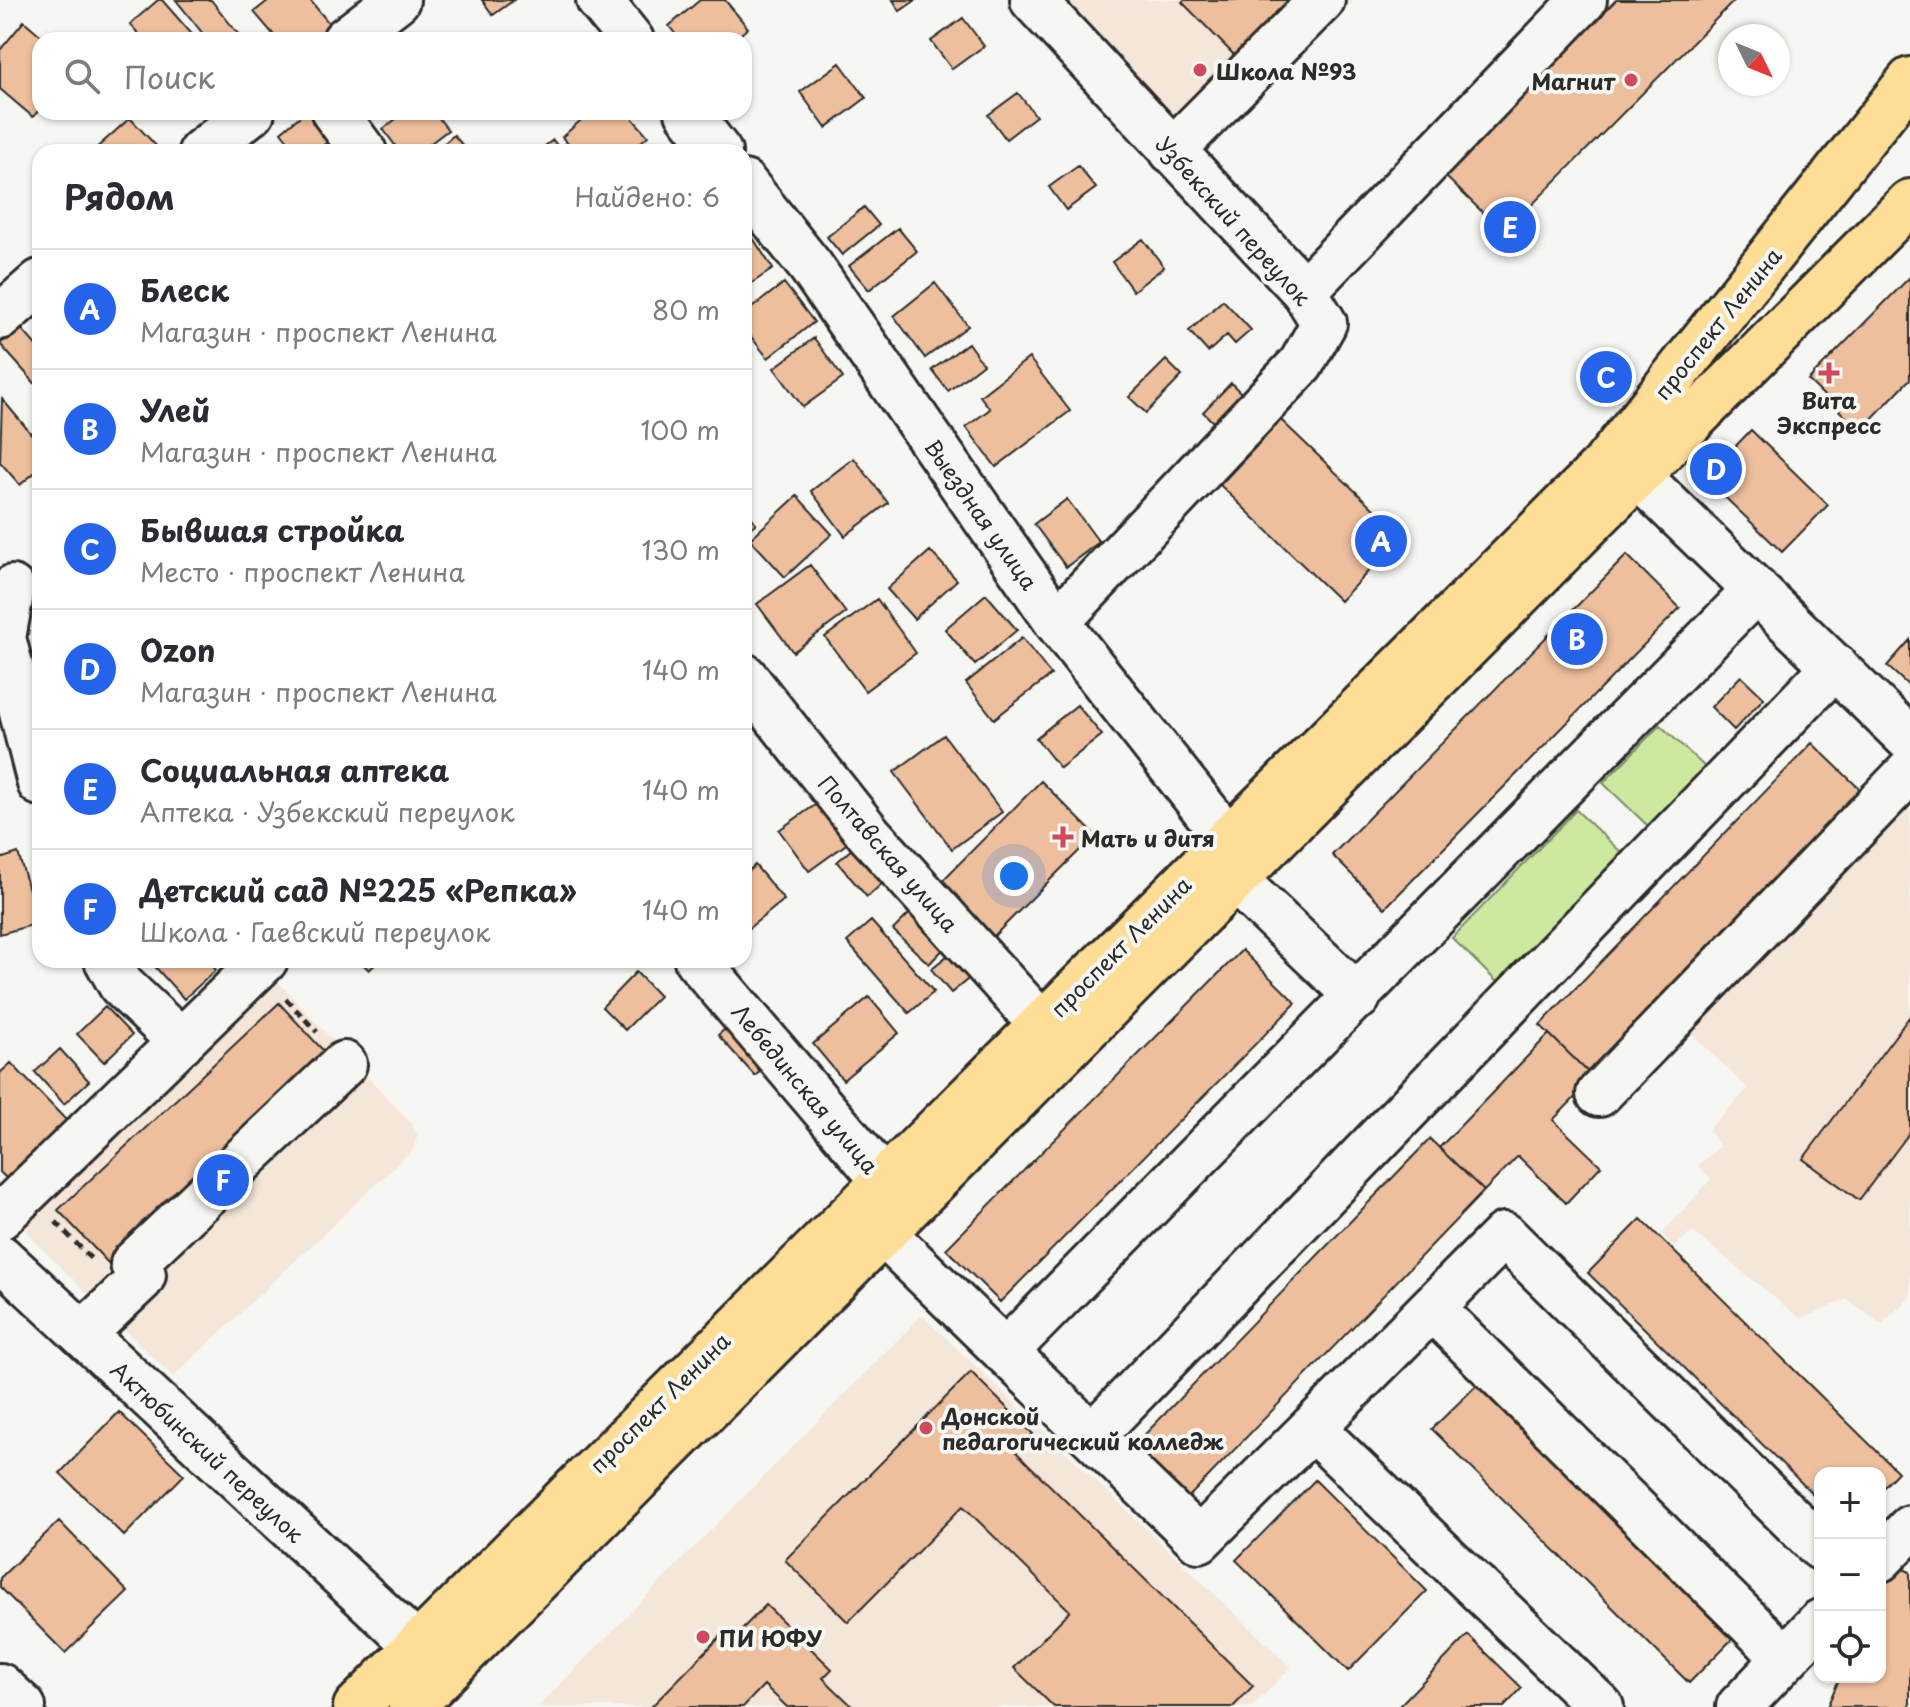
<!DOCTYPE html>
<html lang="ru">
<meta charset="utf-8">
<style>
body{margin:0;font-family:"Playpen Sans",sans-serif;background:#f2f2f3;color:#2b2b33}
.controls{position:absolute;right:24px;bottom:24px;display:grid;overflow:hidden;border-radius:16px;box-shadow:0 2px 6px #0004}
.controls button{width:72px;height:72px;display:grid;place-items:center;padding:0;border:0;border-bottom:2px solid #e1e1e2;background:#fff;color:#2b2b33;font:40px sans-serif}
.compass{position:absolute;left:1718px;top:24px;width:72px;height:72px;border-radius:50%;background:#fff;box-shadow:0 2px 6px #0004;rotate:133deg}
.you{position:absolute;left:1014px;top:876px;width:28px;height:28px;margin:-20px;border:6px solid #fff;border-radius:50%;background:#1a73e8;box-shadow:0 0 0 12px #1a73e833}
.badge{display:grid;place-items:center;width:52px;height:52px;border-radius:50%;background:#2563eb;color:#fff;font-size:26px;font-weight:700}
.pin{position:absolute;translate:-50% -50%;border:4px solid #fff;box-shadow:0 2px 8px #0006}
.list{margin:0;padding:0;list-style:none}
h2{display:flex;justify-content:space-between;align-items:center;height:104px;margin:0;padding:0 32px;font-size:34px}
h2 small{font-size:26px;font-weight:400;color:#7c7c81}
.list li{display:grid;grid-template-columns:52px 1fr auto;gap:24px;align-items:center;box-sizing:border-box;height:120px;padding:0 32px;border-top:2px solid #e1e1e2}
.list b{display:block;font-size:30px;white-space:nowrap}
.list p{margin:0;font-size:26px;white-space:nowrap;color:#7c7c81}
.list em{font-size:26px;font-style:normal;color:#7c7c81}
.icon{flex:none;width:44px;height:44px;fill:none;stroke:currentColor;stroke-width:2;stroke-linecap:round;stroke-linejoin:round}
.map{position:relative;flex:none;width:1910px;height:1707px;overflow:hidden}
.search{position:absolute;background:#fff;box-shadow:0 2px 6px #0004;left:32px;top:32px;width:720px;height:88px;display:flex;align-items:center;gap:20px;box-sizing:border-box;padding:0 28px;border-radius:24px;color:#7c7c81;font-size:30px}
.panel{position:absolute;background:#fff;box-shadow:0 2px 6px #0004;left:32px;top:144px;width:720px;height:824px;border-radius:24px}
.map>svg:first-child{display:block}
</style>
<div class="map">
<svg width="1910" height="1707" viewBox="0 0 1910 1707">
<rect width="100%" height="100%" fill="#f6f6f2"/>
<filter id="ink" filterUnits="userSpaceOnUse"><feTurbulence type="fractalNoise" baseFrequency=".0125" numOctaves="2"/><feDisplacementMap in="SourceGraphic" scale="16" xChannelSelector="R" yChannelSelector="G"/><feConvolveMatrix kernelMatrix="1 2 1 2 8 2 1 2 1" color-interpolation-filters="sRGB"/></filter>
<g filter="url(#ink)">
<!-- built -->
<path fill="#f4e6d8" d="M1050,0H1353L1199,158Z
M1905,803L1910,807V1298L1881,1324L1847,1299L1801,1319L1692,1231L1674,1247L1662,1234L1711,1179L1698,1166L1720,1146L1708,1130L1748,1089L1689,1031Z
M277,981L411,1123L417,1135L414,1148L173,1377L37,1244L28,1233L27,1223L32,1213Z
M922,1315L1291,1667L1252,1707H538Z"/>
<!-- green -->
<path fill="#cde9a0" stroke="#7c8a66" stroke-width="2" d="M1660,725L1705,767L1648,826L1603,783Z
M1576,810L1622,853L1497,982L1452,938Z"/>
<!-- building -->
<path fill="#eebf9d" stroke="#2b2b2b" stroke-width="2" d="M158,0H162L197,40H144L130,24Z
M176,0H211L243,40H208Z
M269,0H310L333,28L318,40H278L254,12Z
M482,0H514L493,15Z
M700,0H725L748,28L734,40H680L669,26Z
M893,0H916L900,11Z
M1184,0H1301L1240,61L1182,2Z
M1616,0H1735L1504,233L1443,174Z
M963,18L984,46L952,69L931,41Z
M24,21L46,40H40V109L33,117L0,89V50Z
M840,63L866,98L826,128L800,92Z
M1018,93L1036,116L1006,139L988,115Z
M305,112H312L332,138L315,152H297L281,132Z
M405,112H434L448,130L419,152H400L383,129Z
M590,112H627L648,136L630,152H575L562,137Z
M130,118L160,150L92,152Z
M454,135L468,152H434Z
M553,140L562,152H537Z
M1078,166L1096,188L1066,210L1049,187Z
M864,207L879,225L842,255L827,237Z
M898,228L917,251L869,290L849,266Z
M751,235L773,269L744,288V240Z
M1143,239L1164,267L1133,291L1112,262Z
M1910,277V379L1860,431L1808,380Z
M784,283L814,322L768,358L744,328V314Z
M935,283L968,326L925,358L894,316Z
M1223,300L1251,330L1235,344L1227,335L1208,352L1189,331Z
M20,327L40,350V389L0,344Z
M814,338L843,378L803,407L774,368Z
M968,343L983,364L948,391L932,370Z
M1029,358L1070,411L996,467L966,427L990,409L980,396Z
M1166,360L1182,376L1146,413L1129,397Z
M1231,383L1250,402L1222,431L1203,412Z
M2,399L40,444V468L20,485L0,462Z
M1281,420L1402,536L1340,601L1220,485Z
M1751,430L1828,505L1782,552L1705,478Z
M854,458L888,503L845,536L811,491Z
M797,496L832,534L785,577L750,539Z
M1067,499L1099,542L1066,567L1034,524Z
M744,505L756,524L744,531Z
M930,551L957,580L914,619L887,589Z
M1627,555L1680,608L1385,908L1332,855Z
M810,565L846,613L793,652L757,604Z
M986,594L1017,630L975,665L945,629Z
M877,599L916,653L865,691L825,637Z
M1022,638L1051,675L994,719L966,683Z
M1910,640V687L1887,666Z
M1741,676L1764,698L1734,730L1711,707Z
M1077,705L1102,735L1060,768L1036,738Z
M944,735L1002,812L952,849L894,772Z
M1812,743L1866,795L1594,1078L1540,1025Z
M1041,781L1095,835L993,937L940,883Z
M821,801L849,842L809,871L779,830Z
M854,847L884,882L867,897L837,862Z
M18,853L39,923L0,934V859Z
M755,865L784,900L744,932V875Z
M919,904L954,938L929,964L893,930Z
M871,921L934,992L909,1013L847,942Z
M958,947L978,971L951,993L931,969Z
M1242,950L1296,1003L1000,1302L946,1249Z
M149,960H207L216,970L184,999Z
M359,960H380L369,970Z
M636,972L659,996L625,1030L602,1007Z
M869,997L899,1033L843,1080L813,1044Z
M279,1003L333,1061L113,1268L58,1210Z
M105,1007L132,1035L104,1062L77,1034Z
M1910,1016V1132L1859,1200L1803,1159Z
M738,1018L774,1059L755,1076L718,1035Z
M1549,1034L1594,1078L1553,1120L1601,1166L1566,1203L1518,1156L1484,1191L1439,1148Z
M60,1049L89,1081L64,1104L35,1072Z
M11,1063L66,1120L6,1178L0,1172V1073Z
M1430,1139L1484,1191L1180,1506L1126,1454Z
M1641,1219L1898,1472L1880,1491V1473H1820V1501L1588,1273Z
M971,1372L1033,1434L1016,1452L1253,1686L1233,1707H1054L1014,1668L1070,1611L963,1506L848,1622L785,1560Z
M1486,1376L1742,1629L1689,1683L1432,1429Z
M119,1412L184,1475L124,1536L60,1473Z
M1315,1480L1427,1591L1348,1671L1236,1560Z
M59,1521L128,1592L65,1653L0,1587V1578Z
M1890,1563L1910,1572V1704L1909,1707H1827L1840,1677H1880V1586Z
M766,1605L832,1669L823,1678L853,1707H787L764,1685L743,1707H651L727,1630L734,1637Z
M1468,1635L1522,1688L1504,1707H1398Z"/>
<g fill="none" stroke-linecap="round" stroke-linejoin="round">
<!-- minor casing -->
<g stroke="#2b2b2b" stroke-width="50">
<path id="minor" d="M599,0L631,40
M1033,0L1304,291L1324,323L1301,364L1057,622
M345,40L397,0
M334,112L364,152
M688,112L719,152
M1172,151L1322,0
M201,152L252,112
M744,183L811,267L1057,622L1228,839
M1304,291L1584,0
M0,317L40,282
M1637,475L1910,740
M12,588L3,638L40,783
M744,676L869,834L1042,1025
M1236,881L1358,997
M107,960L121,985L181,1042
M697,960L883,1179
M1599,1094L1910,771
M0,1217L265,960
M884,1234L1199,1540L1312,1428L1601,1707
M0,1257L416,1645
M1432,1308L1785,1658
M83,1334L141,1279L143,1275L133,1264L344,1064
M1005,1352L1756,590
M1312,1428L1504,1235L1820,1547
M1092,1436L1835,666
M1880,1559L1910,1528
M0,1686L23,1707
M1739,1707L1820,1622"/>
</g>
<!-- major casing -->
<g stroke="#2b2b2b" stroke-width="50">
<path id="major" d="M356,1707L1603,466L1910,80
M411,1707L1910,202"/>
</g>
<!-- path -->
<path stroke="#2b2b2b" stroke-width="5" stroke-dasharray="8 6" stroke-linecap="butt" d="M286,999L317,1032
M56,1222L93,1261"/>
<!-- minor -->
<use href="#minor" stroke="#f6f6f2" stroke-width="44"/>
<!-- major -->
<use href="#major" stroke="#fedd96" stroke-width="44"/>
</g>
</g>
<!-- markers -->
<g fill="#d1495b" stroke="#f6f6f2" stroke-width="3">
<circle cx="1200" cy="70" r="8"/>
<circle cx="1631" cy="80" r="8"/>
<path d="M1825 361h8v8h8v8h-8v8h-8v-8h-8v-8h8z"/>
<path d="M1059 825h8v8h8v8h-8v8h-8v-8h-8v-8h8z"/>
<circle cx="926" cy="1428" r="8"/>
<circle cx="703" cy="1637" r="8"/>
</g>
<g text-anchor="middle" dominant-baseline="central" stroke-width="8" stroke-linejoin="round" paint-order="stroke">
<!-- poi labels -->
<g font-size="22" font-weight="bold" fill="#2b2b2b" stroke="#f6f6f2" text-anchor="start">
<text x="1216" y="70">Школа №93</text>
<text x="1615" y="80" text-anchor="end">Магнит</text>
<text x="1829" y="399" text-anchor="middle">Вита<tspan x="1829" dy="25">Экспресс</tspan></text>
<text x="1081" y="837">Мать и дитя</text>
<text x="942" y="1415">Донской<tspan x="942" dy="25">педагогический колледж</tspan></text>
<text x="719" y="1637">ПИ ЮФУ</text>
</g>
<!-- street labels -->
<g font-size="22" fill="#2b2b2b" stroke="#f6f6f2">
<text transform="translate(1234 220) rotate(48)">Узбекский переулок</text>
<text transform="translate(1717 323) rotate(-51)">проспект Ленина</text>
<text transform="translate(982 514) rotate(55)">Выездная улица</text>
<text transform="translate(889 853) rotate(49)">Полтавская улица</text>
<text transform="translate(1120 946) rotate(-45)">проспект Ленина</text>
<text transform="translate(806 1088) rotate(50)">Лебединская улица</text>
<text transform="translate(659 1402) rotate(-45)">проспект Ленина</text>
<text transform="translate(208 1451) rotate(43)">Актюбинский переулок</text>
</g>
</g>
</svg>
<div class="controls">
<button>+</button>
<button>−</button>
<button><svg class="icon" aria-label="locate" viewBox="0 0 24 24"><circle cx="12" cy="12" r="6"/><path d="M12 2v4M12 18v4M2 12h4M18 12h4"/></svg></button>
</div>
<svg class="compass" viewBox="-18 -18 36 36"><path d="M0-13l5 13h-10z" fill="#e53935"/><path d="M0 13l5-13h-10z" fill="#7c7c81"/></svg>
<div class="you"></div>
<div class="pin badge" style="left:1381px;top:541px">A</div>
<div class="pin badge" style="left:1577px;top:639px">B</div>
<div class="pin badge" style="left:1606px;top:377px">C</div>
<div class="pin badge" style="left:1716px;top:469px">D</div>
<div class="pin badge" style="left:1510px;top:227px">E</div>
<div class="pin badge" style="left:223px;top:1180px">F</div>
<div class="search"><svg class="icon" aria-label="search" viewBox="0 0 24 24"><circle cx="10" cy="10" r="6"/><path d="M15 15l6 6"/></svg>Поиск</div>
<section class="panel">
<h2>Рядом<small>Найдено: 6</small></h2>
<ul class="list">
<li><span class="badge">A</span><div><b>Блеск</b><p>Магазин · проспект Ленина</p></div><em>80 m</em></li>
<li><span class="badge">B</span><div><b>Улей</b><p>Магазин · проспект Ленина</p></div><em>100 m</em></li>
<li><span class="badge">C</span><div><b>Бывшая стройка</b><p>Место · проспект Ленина</p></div><em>130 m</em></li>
<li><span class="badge">D</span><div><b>Ozon</b><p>Магазин · проспект Ленина</p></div><em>140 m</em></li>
<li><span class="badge">E</span><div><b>Социальная аптека</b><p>Аптека · Узбекский переулок</p></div><em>140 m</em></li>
<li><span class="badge">F</span><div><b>Детский сад №225 «Репка»</b><p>Школа · Гаевский переулок</p></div><em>140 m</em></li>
</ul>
</section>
</div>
